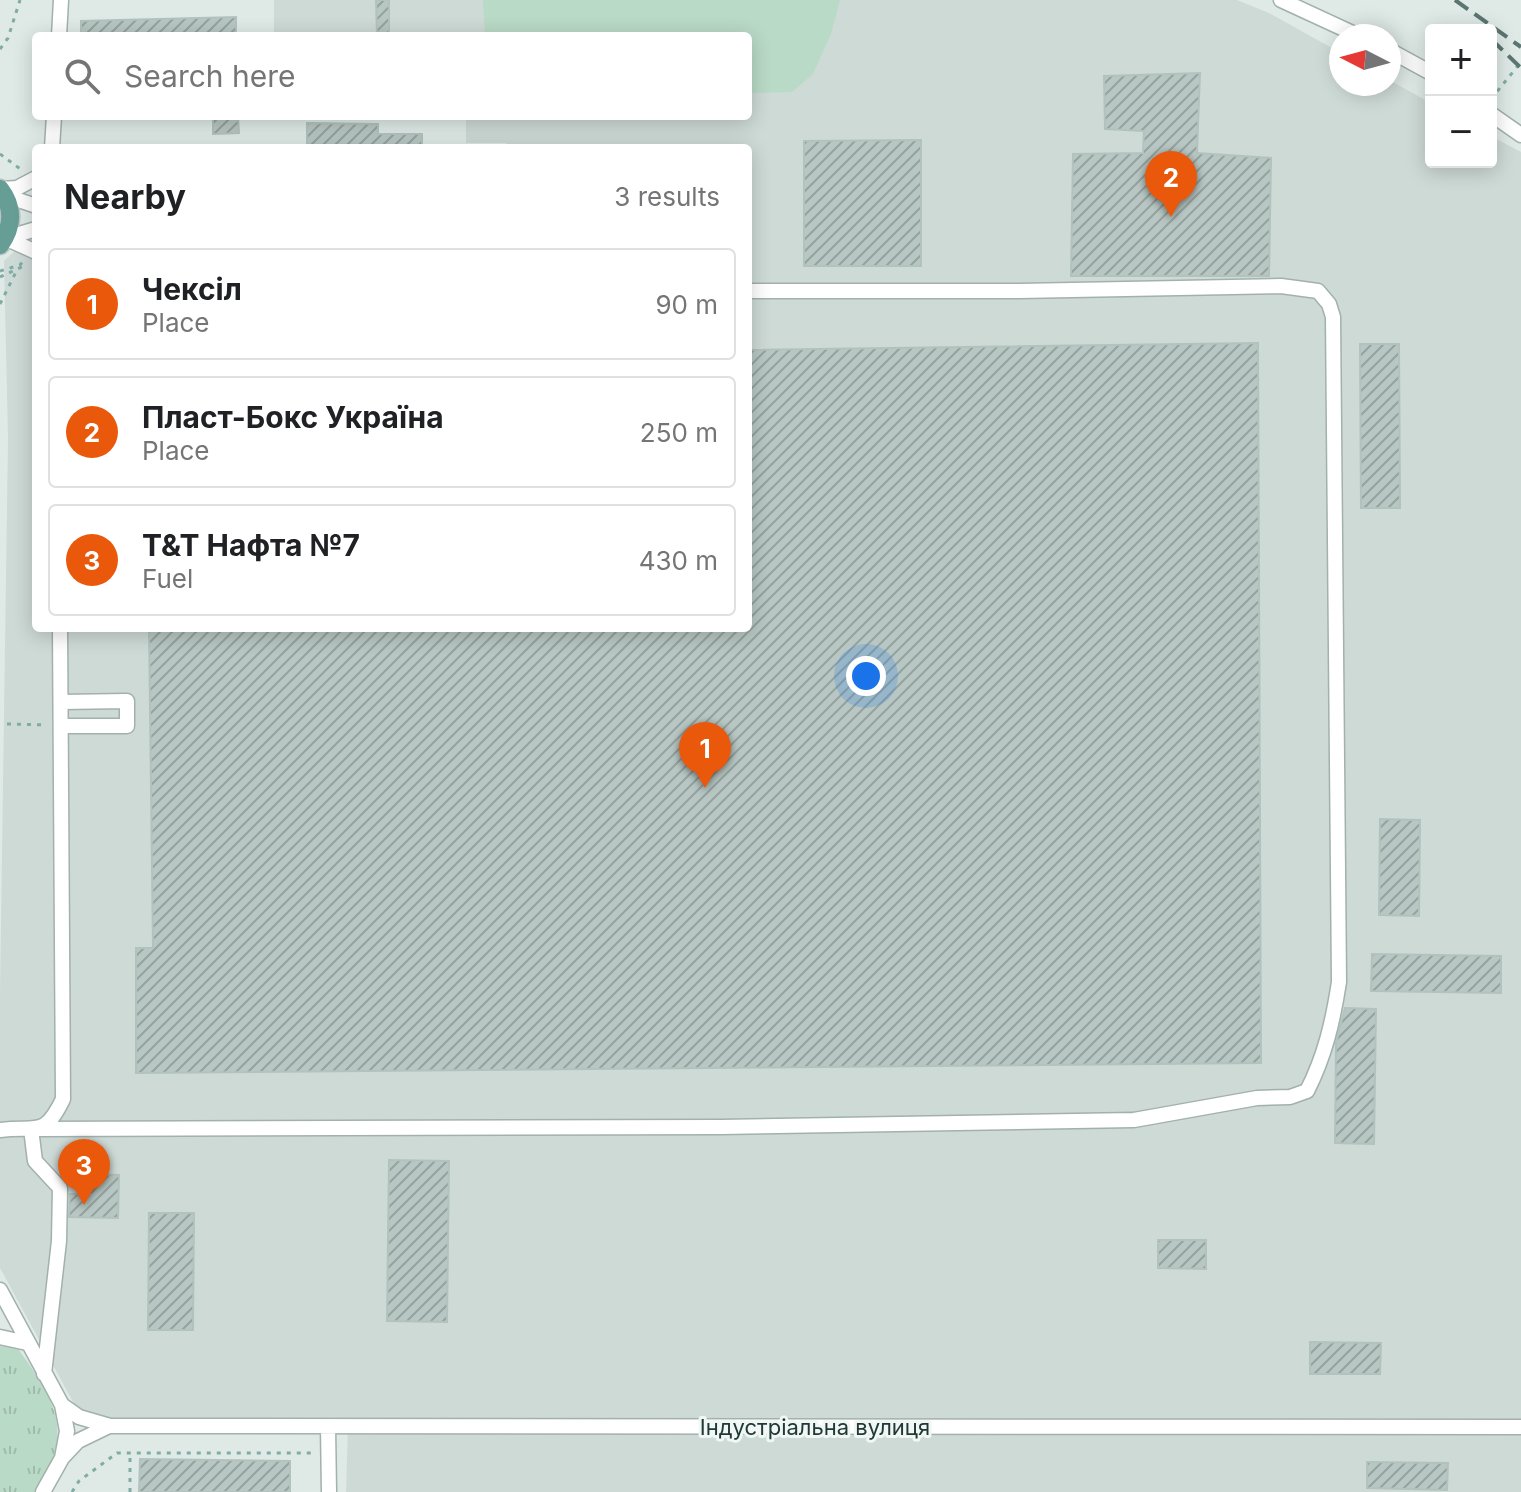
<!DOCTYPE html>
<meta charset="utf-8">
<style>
body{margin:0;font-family:Inter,sans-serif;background:#f2f2f2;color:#202124}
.controls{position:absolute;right:24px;top:24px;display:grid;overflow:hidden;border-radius:8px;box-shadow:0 4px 20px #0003}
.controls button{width:72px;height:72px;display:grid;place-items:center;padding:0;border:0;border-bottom:2px solid #e0e0e0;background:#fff;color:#202124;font:40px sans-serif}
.compass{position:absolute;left:1329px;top:24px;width:72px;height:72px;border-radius:50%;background:#fff;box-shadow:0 4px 20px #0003;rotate:276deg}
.you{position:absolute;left:866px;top:676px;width:28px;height:28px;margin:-20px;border:6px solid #fff;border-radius:50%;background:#1a73e8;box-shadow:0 0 0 12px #1a73e833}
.badge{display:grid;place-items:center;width:52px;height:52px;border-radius:50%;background:#ea580c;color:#fff;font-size:26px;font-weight:700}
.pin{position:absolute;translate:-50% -66px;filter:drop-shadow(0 2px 4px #0008)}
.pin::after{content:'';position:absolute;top:42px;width:28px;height:24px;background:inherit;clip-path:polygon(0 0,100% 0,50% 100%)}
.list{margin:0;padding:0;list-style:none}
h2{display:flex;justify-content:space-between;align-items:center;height:104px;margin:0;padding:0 32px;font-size:34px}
h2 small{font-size:26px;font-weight:400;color:#757577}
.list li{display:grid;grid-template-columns:52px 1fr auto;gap:24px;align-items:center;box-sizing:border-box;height:112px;margin:0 16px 16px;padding:0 16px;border:2px solid #e0e0e0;border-radius:8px}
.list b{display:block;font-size:30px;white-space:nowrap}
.list p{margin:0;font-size:26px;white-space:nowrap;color:#757577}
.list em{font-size:26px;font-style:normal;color:#757577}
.icon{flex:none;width:44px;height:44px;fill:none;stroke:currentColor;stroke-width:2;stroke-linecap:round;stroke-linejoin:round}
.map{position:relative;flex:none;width:1521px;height:1492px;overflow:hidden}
.search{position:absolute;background:#fff;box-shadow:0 4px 20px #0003;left:32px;top:32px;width:720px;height:88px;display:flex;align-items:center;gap:20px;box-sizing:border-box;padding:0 28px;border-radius:8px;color:#757577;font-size:30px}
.panel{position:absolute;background:#fff;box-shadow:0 4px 20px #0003;left:32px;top:144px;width:720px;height:488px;border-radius:8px}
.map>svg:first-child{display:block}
</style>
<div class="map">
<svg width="1521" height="1492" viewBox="0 0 1521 1492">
<defs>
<pattern id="grass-tufts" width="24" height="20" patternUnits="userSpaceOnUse" patternTransform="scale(2)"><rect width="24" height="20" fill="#b9dac6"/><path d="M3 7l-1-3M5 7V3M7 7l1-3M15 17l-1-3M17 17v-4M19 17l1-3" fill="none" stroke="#9fbcab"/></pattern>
<pattern id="building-hatch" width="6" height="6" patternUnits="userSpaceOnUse" patternTransform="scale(2)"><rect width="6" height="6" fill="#b8c7c3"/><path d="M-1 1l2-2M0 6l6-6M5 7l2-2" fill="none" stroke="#95a39f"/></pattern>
</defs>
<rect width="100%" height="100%" fill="#dfeae6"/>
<!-- built -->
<path fill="#cedad6" d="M274,0H1237L1269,13L1341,53V84H1389V80L1431,103V162H1491V136L1521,152V1492H346L348,1427L110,1426L78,1411L0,1268V993L8,438L4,261L36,231V628H748V148H507L506,143H466V116H748V36H274Z"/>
<!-- grass -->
<path fill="url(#grass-tufts)" d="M0,1346L19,1350C57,1403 74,1433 36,1492H0Z"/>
<!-- pitch -->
<path fill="#b9dac6" d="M483,0H840L831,34L813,74L792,92L748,93V36H485Z"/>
<!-- building -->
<path fill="url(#building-hatch)" stroke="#b2c3be" stroke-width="2" d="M376,0H389V36H377Z
M236,17V36H81V21Z
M1200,73L1197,153L1271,158L1269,276H1071L1073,154L1143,153L1144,131L1105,129L1104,76Z
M213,116H238L239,133L213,134Z
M307,123L378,124V134H422V148H307Z
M921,140V266H804V141Z
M1258,343L1261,1063L136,1073V948H153L149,628H748V350Z
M1360,344H1399L1400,508H1361Z
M1380,819L1420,820L1419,916L1379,915Z
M1372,954L1501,956V993L1371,991Z
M1345,1008L1376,1009L1374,1144L1335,1143L1336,1043Z
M389,1160L449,1161L447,1322L387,1321Z
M90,1174L119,1175L118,1218L69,1217L70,1194H90Z
M149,1213H194L193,1330H148Z
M1158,1240H1206V1269L1158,1268Z
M1310,1342L1381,1343L1380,1374H1310Z
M140,1459L290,1461V1492H139Z
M1367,1462L1448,1463L1447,1490L1367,1488Z"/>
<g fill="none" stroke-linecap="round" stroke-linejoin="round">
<!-- minor casing -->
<g stroke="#a2b1ae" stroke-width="17">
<path id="minor" d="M1281,0L1359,36
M59,36L61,0
M1389,50L1431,73
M1491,114L1521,135
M52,148L54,116
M0,189L17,188L36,178
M4,195L36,206
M5,238L36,252
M6,238L36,229
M61,702L127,701V726H61
M31,1129L35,1161L60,1188L59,1241L44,1374
M39,1129L721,1127L1134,1120L1257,1098L1290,1097L1307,1091C1325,1056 1333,1021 1339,982L1333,317L1329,304L1318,291L1281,286L1019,291H748
M0,1130C36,1125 44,1139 63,1099L60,628
M0,1290L62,1405L67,1431L62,1458L43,1492
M0,1337L27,1343
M62,1405L79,1417L110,1426L1521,1427
M328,1427L329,1492
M62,1458L78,1441L109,1426"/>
</g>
<!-- major casing -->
<g stroke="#bcc4c3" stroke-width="21">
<path id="major" d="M0,189C14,207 13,227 0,245"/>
</g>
<!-- path -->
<path stroke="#81aca4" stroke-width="3" stroke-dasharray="4 6" stroke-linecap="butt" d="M0,49L8,38L20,0
M1491,99L1521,62
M0,154L23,171
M0,271L20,265L24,260
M0,277L26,265
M0,304L16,272
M7,724L47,725
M72,1492L79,1481L117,1453H313
M130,1492V1453"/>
<!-- minor -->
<use href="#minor" stroke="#fff" stroke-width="14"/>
<!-- major -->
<use href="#major" stroke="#669e96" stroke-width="18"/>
<!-- rail -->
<path stroke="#5b7571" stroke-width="4" stroke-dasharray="16 8" stroke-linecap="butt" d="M1455,0L1521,47
M1491,39L1521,68"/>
</g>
<g text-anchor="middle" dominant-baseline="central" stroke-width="6" stroke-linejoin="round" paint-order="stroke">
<!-- street labels -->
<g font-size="22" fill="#213936" stroke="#f0f7f4">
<text x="815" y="1427">Індустріальна вулиця</text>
</g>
</g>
</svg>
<div class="controls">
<button>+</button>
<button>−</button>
</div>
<svg class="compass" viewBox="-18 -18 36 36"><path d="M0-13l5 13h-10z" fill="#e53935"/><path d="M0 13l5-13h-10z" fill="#757577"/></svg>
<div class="you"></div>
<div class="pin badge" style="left:705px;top:788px">1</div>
<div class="pin badge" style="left:1171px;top:217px">2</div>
<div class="pin badge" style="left:84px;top:1205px">3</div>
<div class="search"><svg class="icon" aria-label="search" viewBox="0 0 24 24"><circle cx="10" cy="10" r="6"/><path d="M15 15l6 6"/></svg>Search here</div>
<section class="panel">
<h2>Nearby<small>3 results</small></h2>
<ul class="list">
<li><span class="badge">1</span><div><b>Чексіл</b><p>Place</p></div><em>90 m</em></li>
<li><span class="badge">2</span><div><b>Пласт-Бокс Україна</b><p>Place</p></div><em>250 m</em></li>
<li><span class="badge">3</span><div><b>Т&amp;Т Нафта №7</b><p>Fuel</p></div><em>430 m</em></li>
</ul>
</section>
</div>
